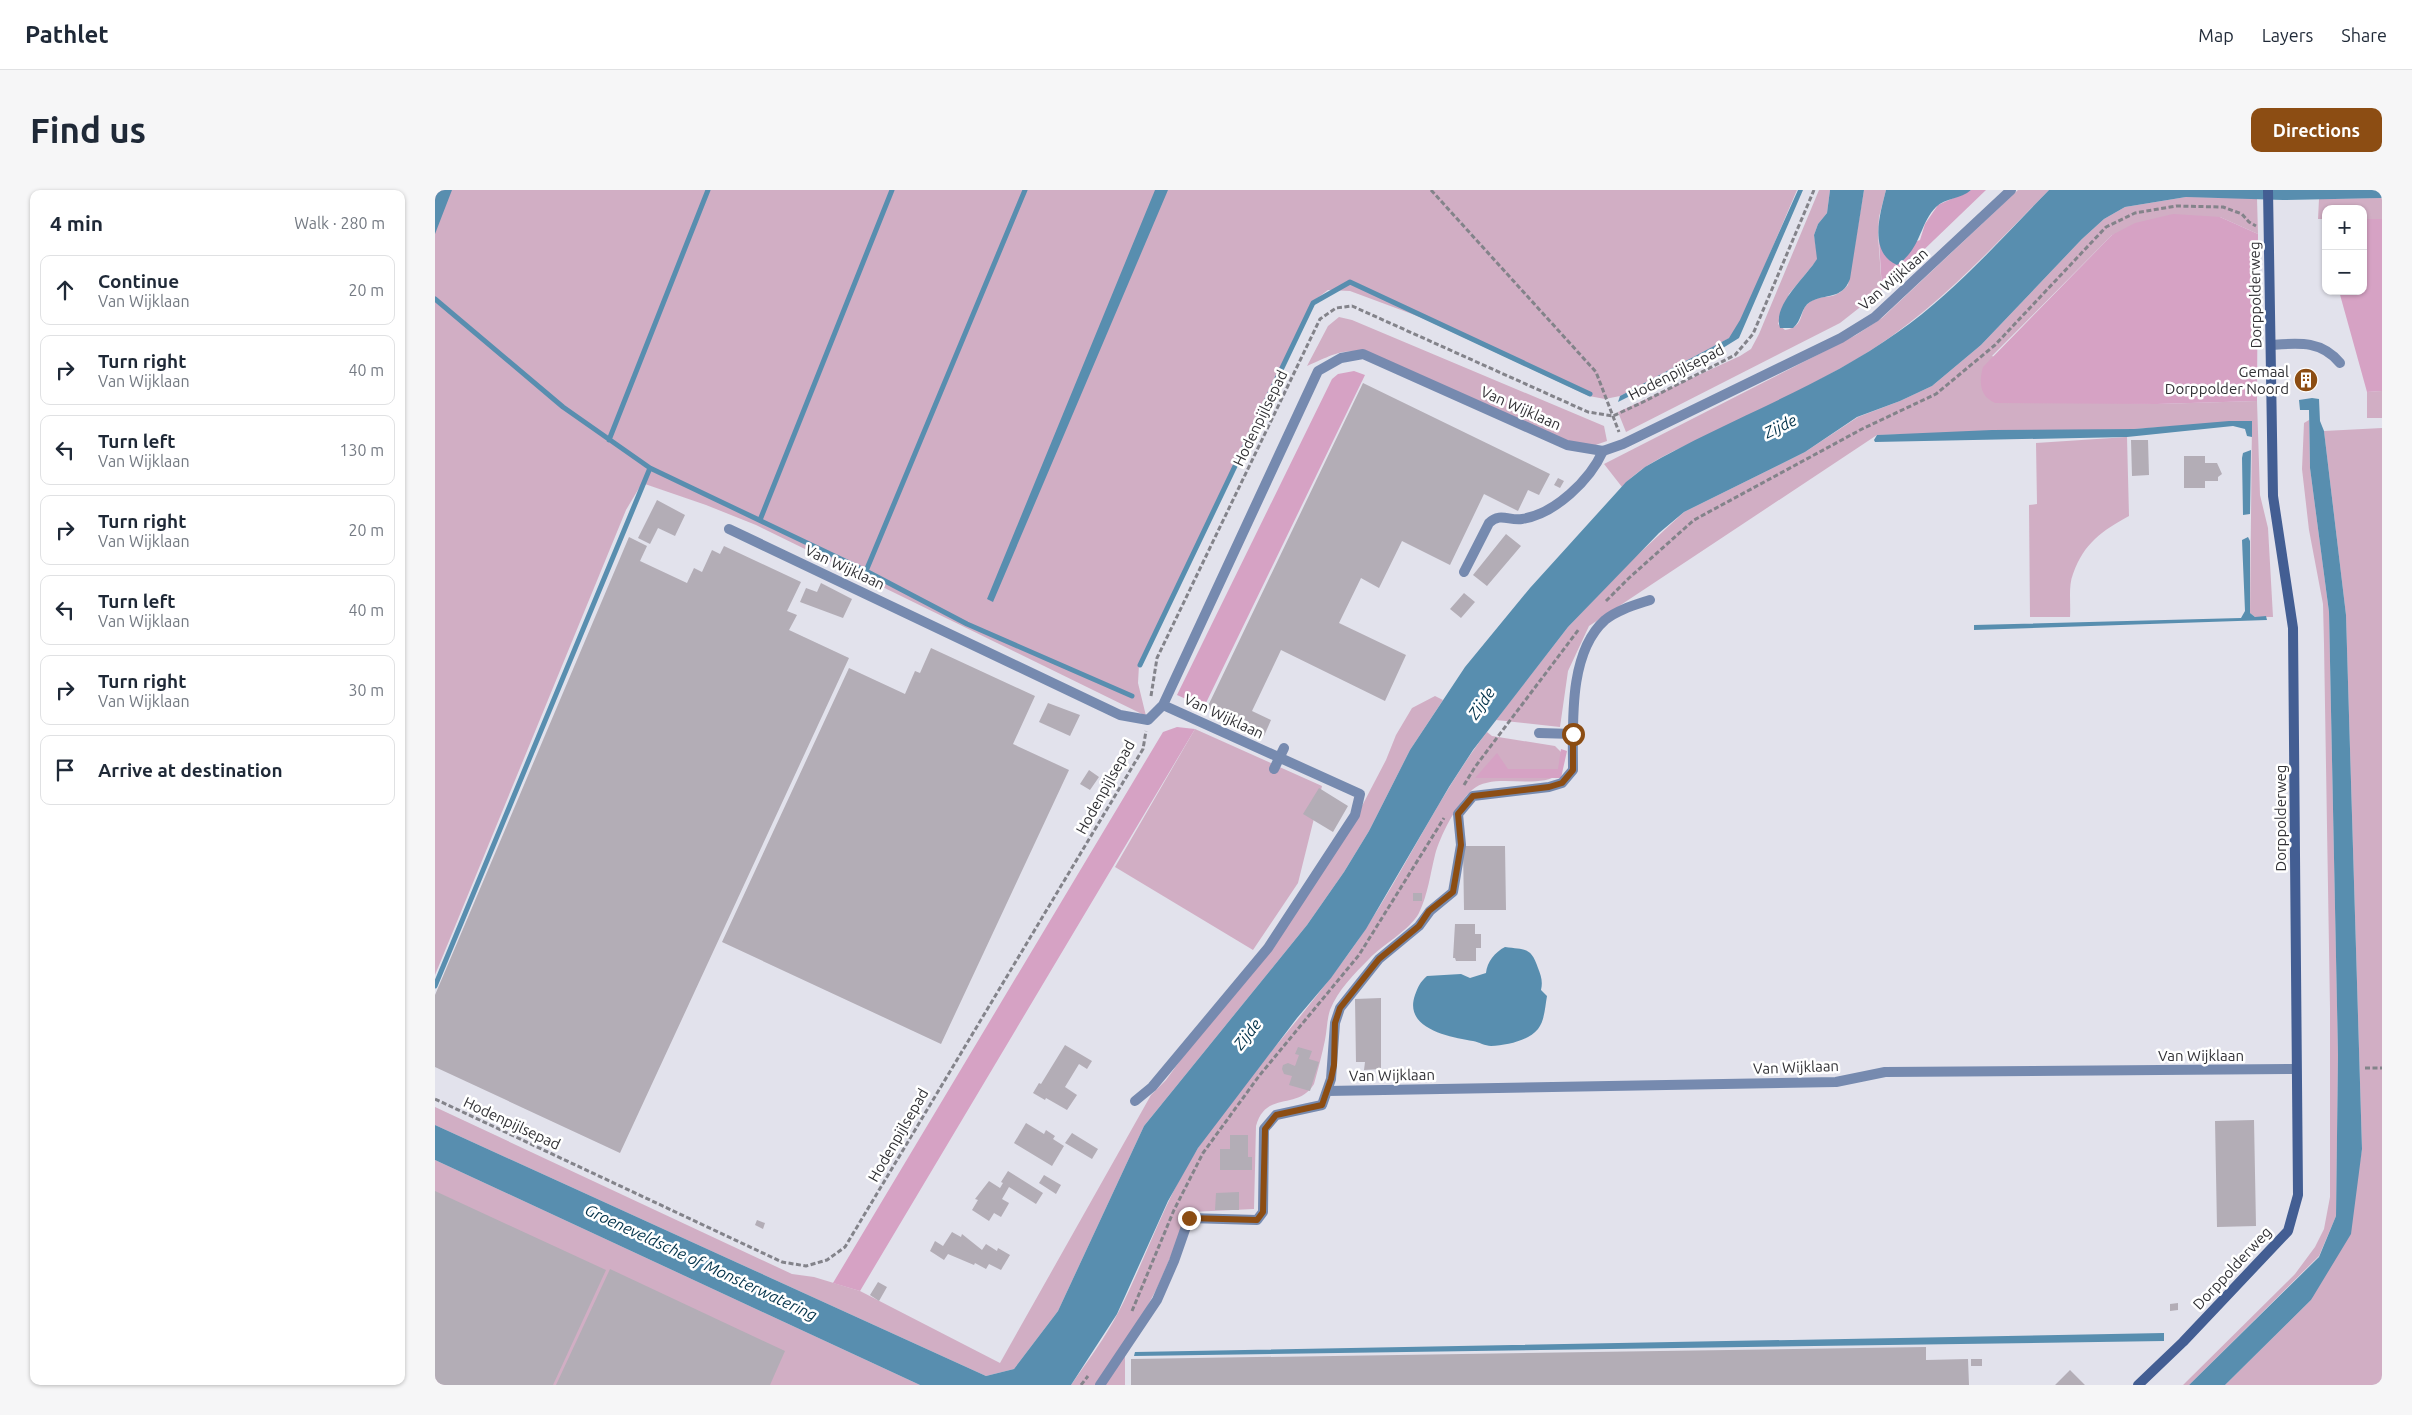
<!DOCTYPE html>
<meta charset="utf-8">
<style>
body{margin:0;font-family:Ubuntu,sans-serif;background:#f6f6f7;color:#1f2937}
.controls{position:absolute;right:15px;top:15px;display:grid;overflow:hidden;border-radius:10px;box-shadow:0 1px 4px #0004}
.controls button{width:45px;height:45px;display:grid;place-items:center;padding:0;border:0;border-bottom:1px solid #e0e1e3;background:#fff;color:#1f2937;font:25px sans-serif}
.stop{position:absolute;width:15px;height:15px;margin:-11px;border:4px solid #8c4d13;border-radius:50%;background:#fff}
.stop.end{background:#8c4d13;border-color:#fff;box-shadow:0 1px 5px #0008}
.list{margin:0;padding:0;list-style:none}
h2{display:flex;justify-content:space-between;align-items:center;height:65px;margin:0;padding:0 20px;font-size:21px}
h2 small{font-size:16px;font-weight:400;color:#747a83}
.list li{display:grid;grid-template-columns:32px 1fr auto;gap:15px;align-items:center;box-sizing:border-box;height:70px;margin:0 10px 10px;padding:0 10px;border:1px solid #e0e1e3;border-radius:10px}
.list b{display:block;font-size:19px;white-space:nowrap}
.list p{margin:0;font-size:16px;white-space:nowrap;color:#747a83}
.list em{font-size:16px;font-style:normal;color:#747a83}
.icon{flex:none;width:28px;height:28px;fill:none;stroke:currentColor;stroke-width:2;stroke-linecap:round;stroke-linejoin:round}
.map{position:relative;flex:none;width:1947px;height:1195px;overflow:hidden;border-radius:10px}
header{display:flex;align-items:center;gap:30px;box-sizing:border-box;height:70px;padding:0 25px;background:#fff;border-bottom:1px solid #e0e1e3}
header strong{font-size:24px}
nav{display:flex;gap:28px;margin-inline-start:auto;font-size:18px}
.intro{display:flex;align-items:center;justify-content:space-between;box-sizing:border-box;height:120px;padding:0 30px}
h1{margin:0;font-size:35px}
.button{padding:12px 22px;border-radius:10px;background:#8c4d13;color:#fff;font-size:18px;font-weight:700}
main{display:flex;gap:30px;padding:0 30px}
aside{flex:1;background:#fff;border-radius:10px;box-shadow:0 1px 4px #0004}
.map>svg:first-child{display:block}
</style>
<header>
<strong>Pathlet</strong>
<nav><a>Map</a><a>Layers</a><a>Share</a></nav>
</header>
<div class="intro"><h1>Find us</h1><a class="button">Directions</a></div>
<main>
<aside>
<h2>4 min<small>Walk · 280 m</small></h2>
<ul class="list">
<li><svg class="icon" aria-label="ahead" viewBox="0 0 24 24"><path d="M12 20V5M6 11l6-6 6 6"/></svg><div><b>Continue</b><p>Van Wijklaan</p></div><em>20 m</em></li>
<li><svg class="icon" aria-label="right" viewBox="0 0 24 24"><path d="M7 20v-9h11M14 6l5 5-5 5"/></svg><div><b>Turn right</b><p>Van Wijklaan</p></div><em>40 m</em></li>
<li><svg class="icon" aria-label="left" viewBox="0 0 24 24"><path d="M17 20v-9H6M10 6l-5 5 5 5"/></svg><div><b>Turn left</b><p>Van Wijklaan</p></div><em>130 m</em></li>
<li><svg class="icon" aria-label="right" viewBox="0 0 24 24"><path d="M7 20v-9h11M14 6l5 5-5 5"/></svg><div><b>Turn right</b><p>Van Wijklaan</p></div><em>20 m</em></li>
<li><svg class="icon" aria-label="left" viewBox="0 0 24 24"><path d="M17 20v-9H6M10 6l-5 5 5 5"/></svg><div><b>Turn left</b><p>Van Wijklaan</p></div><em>40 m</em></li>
<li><svg class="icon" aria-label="right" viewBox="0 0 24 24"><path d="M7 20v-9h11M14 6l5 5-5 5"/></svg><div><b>Turn right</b><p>Van Wijklaan</p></div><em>30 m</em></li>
<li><svg class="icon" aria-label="arrive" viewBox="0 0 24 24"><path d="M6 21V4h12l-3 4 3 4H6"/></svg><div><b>Arrive at destination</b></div></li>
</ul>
</aside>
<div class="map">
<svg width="1947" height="1195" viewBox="0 0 1947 1195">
<rect width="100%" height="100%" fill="#e2e2ec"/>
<!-- green -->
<path fill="#d1aec4" d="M0,0H1362L1300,145L1185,206L1170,209L1154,206L985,127L915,101L893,100L877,112L704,475L703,493L711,526L321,335L271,315L207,293L191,320L0,785Z
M1384,0H1395L1392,23L1383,34L1379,45L1383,69L1354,104L1343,134L1350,140C1372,136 1362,121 1375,112C1390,102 1397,113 1413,95L1429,0H1451L1444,27L1443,45L1447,100L1405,133L1191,242L1183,222L1305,166L1316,159L1324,144Z
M1583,0H1614C1554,61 1496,125 1422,169C1376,196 1328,218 1281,241C1249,257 1211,270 1187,297L1169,274L1421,145L1447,128Z
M1751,7L1822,8L1823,44L1785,27L1677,45L1557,166L1666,212L1722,214L1822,211L1825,305L1833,338L1838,427H1820L1815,423L1817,231L1699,239L1442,245L1154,436L1133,481L1125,537L1061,530L1133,437L1197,370L1249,322L1370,262L1423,227L1465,211L1497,196L1546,155L1647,49L1669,29L1690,17Z
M1947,8V29H1928V19H1891V29H1883L1884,9Z
M904,127L917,130L1169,236L1172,251L1149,259L942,166C908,157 904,162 872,176L893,136Z
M1947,201V228H1932V202Z
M1874,230L1875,278L1894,422L1903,865L1901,1026L1884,1066L1754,1195H1748L1860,1084L1880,1057L1889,1039L1895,1007V818L1889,454L1888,414L1874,340L1867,279L1869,233Z
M1947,238V1195H1790L1876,1110L1920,999L1927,959L1911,425L1889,241Z
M1692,247L1694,326C1667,341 1649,353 1638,384C1633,396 1636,414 1635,427H1595L1594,315L1602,314L1601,253Z
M1000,506L1008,510L975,560L934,641L909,682L872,735L709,936L623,1121L579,1179L551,1186L0,935V917L357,1084L379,1087L425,1101L565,1173L716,905L731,890L807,786L870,709L928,614L951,570L961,545L977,518Z
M760,539L887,596L863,693L818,760L680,677Z
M1052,542L1057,546L1120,556L1128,564L1125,584C1100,601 1059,581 1037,600C1022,613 1005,646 1000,665C995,685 993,704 984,723C975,740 947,755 934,769C919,784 903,800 895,820C892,829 892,840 890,850C887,865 883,879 879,894C863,921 831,900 821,936L819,1019L755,1022L722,1098L700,1140L661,1195H636C652,1172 670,1148 683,1123C711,1069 729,1010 763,958C814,881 881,815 931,738C973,674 1005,603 1052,542Z
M0,970L485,1195H0Z
M690,1161V1195H668Z"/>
<!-- forest -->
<path fill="#d6a2c4" d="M1536,0H1551L1447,100L1444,50L1449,64L1485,50L1490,34L1503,15Z
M1738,24L1785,27L1823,44L1822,211L1722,214L1560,213C1544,206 1544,191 1548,177L1677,45L1700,33Z
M1928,29H1947V201L1932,202L1904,101H1928Z
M919,181L930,185L769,517L742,505L897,189L903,184Z
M742,537L760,539L425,1101L398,1093L728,542Z
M1126,559L1132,561L1126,588H1040L1062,563L1073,579H1123Z"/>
<!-- water -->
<path fill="#588eaf" d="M0,0H17L0,44Z
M720,0H733L558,412L552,409Z
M1363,0H1368L1304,148L1275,166L1183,212L1185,206L1294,148L1305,130Z
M1395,0H1429L1415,89C1407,110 1391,103 1375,112C1366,117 1367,131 1358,138H1345C1337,115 1371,87 1382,69L1379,45L1383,34L1392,23Z
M1451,0H1536C1526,9 1510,8 1501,17C1484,34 1487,58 1462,75C1433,62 1445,24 1451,0Z
M1614,0H1947V8L1848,10L1751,7L1690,17L1669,29L1647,49L1546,155L1497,196L1465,211L1422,227L1370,262L1249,322L1224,343L1133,437L1038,560L1014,597L931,739L896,788L862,828L763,958L733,1011L682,1124L636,1195H485L0,970V935L551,1186L579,1179L623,1121L709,936L872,735L909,682L934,641L975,560L1030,477L1095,398L1191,292L1210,277C1292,229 1385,198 1463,142C1519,103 1566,49 1614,0Z
M1877,208L1884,209L1885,231L1889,241L1911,425L1927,959L1916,1044L1876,1110L1790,1195H1754L1884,1067L1901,1026L1903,865L1894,422L1875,278L1874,220H1865L1864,210Z
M1794,231H1817V247L1812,246L1810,239L1798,236L1692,247L1440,252L1439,250L1442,245L1557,240L1699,239Z
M1816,260L1815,324L1808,325L1807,268L1808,263Z
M1813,347L1815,351V423L1820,427L1831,426L1832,430L1539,440V435L1806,428L1810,421L1807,350Z
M1070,757C1091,760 1096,757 1103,778C1106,786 1108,791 1106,800L1112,806C1110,816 1110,830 1103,839C1093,851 1072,855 1056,856C1050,856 1044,852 1038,851C1015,847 968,839 980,805C983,797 985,792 992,786L1026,784L1035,788L1051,783C1052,772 1060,762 1070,757Z
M1729,1143V1151L699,1166L700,1162Z"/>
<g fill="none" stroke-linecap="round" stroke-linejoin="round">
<!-- stream -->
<path stroke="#588eaf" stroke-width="5" d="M0,109L128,217L215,278L431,381L532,434L697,506
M174,250L273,0
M325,330L457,0
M431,381L590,0
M705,475L878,113L915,92L1155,204
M0,796L215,278"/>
</g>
<!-- building -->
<path fill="#b3adb6" d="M1864,183H1877L1878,197H1864Z
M928,193L1115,284L1104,305L1093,300L1083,321L1049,304L1015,375L967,351L944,398L926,388L904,433L971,465L950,511L846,460L817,521L836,530L829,546L772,518Z
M1696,250H1713L1714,285L1697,286Z
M1749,266H1770V273H1782L1787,284L1783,287V291H1770V298H1749Z
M1123,288L1129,291L1125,298L1119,295Z
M222,310L250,325L240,346L223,338L215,354L203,348Z
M1071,344L1086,356L1052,396L1038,385Z
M194,347L212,356L205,371L252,393L259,378L267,382L277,360L285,364L289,356L366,392L352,421L362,425L354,440L414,468L185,963L0,877V805Z
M386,393L417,409L408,428L365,412L371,398L382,402Z
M1029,403L1040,412L1026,428L1015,419Z
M496,458L600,506L578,554L634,580L506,854L287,752L414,478L470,504L480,481L485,483Z
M613,513L645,525L635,546L604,532Z
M654,580L664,587L655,600L645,594Z
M884,598L913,616L898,642L868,624Z
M1028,656H1070L1071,720H1029Z
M978,703H987V711H978Z
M1020,734H1040V744H1046V758H1041V771H1021L1020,768H1018Z
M946,808V879L929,880L930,872H921L920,809Z
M630,855L657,871L652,879L644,874L630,897L642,905L632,920L611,908L610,910L598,903L604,893L606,894Z
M863,857L877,861L874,869L884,872L875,901L854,895L857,886L849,884L847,879L848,875L853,873L860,876L864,865L860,864Z
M1819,930L1821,1036L1782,1037L1780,931Z
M591,933L609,944L611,940L620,946L618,949L629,956L617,976L579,953Z
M637,943L663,959L657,969L630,953Z
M795,945H813V967H817V980H785V959H795Z
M573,981L608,1003L601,1014L574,997L567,1009L574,1013L573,1015L566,1027L559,1023L554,1031L537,1020L543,1010L540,1009L554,991L565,998L568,993L566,992Z
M609,985L626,995L621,1004L604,993Z
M0,1001L171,1080L118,1195H0Z
M804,1002V1020H780L781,1003Z
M322,1030L330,1033L328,1039L320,1035Z
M517,1042L526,1047L527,1044L547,1060L551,1054L562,1061L563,1058L575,1065L566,1080L554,1074L551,1079L540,1073L539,1075L513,1064L509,1070L495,1061L500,1051L508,1056Z
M175,1079L350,1161L335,1195H121Z
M443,1092L452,1097L444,1111L435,1105Z
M1743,1113V1120L1735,1121V1114Z
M1491,1157V1170L1533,1169L1534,1195H696V1169Z
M1536,1169H1547V1176H1536Z
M1635,1180L1650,1195H1620Z"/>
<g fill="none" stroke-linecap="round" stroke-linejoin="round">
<!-- path -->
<path stroke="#83838a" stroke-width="3" stroke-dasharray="5 2.5" stroke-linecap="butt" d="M996,0L1161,182L1184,242
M1171,411L1194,388L1259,330L1427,239L1501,204L1560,155L1671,37L1700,23L1741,16L1788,17L1807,24L1814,32L1821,36
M716,506L722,468L885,129L901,118L917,116L1153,222L1178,226L1206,213L1300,165L1318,144L1379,0
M1029,595L1040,577L1144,439
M1930,878H1947
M0,909L347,1072L371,1076L392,1070L410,1057L708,559L711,541
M697,1121L739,1020L768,963L824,886L924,765L1009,628
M646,1195L653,1186"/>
<!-- lane -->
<path stroke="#768aaf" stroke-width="10" d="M1836,155C1863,153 1886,150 1905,173
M1029,382L1054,333C1065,322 1074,331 1087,329C1120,324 1155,290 1168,261
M1104,543L1138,544
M839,579L849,558"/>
<!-- street -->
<path stroke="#768aaf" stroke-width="10" d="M294,339L685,525L713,530L728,515
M892,901L1401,892L1450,882L1861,879
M700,911L717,897L833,758L920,625L925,604L728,515L883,181L906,168L928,164L1132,255L1168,261L1188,254L1406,148L1440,127L1576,0
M665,1195L722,1110L739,1071L754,1028L822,1030L828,1022L829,939L841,925L887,915L896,889L900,833L905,818L944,769L984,736L995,721L1018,702L1026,655L1023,624L1038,606L1114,597L1127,593L1138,580C1138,534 1133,463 1170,430C1182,420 1200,415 1215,410"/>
<!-- secondary -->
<path stroke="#435e93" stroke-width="10" d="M1703,1195L1748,1152L1853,1041L1863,1005L1858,438L1838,306L1833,0"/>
</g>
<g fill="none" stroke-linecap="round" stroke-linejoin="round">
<!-- route -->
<path stroke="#8c4d13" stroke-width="6" d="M754,1028L822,1030L828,1022L830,939L841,925L887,915L896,889L899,875L900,833L905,818L944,769L984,736L994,721L1018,702L1026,655L1023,624L1038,606L1114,597L1127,593L1138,580V544"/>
</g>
<!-- icons -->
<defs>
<g id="building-disc" transform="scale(1.25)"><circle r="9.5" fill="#8c4d13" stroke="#fff"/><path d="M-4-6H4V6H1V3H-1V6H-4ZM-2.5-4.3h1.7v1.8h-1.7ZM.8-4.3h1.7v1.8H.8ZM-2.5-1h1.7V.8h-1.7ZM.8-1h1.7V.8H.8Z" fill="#fff"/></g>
</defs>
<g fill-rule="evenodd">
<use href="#building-disc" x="1871" y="190"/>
</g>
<g text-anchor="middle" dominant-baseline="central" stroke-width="5" stroke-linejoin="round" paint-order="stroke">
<!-- street labels -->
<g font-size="15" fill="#313135" stroke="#fff">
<text transform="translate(1458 89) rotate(-41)">Van Wijklaan</text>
<text transform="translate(1820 105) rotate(-91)">Dorppolderweg</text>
<text transform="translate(1241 182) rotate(-27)">Hodenpijlsepad</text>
<text transform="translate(1086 218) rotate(24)">Van Wijklaan</text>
<text transform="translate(825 228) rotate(-64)">Hodenpijlsepad</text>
<text transform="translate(410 377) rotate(25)">Van Wijklaan</text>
<text transform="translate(789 526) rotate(25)">Van Wijklaan</text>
<text transform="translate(670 597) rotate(-61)">Hodenpijlsepad</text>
<text transform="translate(1845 628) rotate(-90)">Dorppolderweg</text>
<text x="1766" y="865">Van Wijklaan</text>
<text transform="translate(1361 877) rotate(-2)">Van Wijklaan</text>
<text transform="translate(957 885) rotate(-1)">Van Wijklaan</text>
<text transform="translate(77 933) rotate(25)">Hodenpijlsepad</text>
<text transform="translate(463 945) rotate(-60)">Hodenpijlsepad</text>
<text transform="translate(1797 1078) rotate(-47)">Dorppolderweg</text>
</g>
<!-- poi labels -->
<g font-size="15" fill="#313135" stroke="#fff" text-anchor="end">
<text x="1854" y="181">Gemaal<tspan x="1854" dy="17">Dorppolder Noord</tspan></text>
</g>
<!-- water labels -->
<g font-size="16" font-style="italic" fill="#02324a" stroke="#fff">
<text transform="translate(1345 236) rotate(-26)">Zijde</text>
<text transform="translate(1046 513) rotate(-55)">Zijde</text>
<text transform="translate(812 844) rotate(-52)">Zijde</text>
<text transform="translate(266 1072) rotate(25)">Groeneveldsche of Monsterwatering</text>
</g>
</g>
</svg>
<div class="controls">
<button>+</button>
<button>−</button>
</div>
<div class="stop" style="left:1138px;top:544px"></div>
<div class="stop end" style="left:754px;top:1028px"></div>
</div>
</main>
